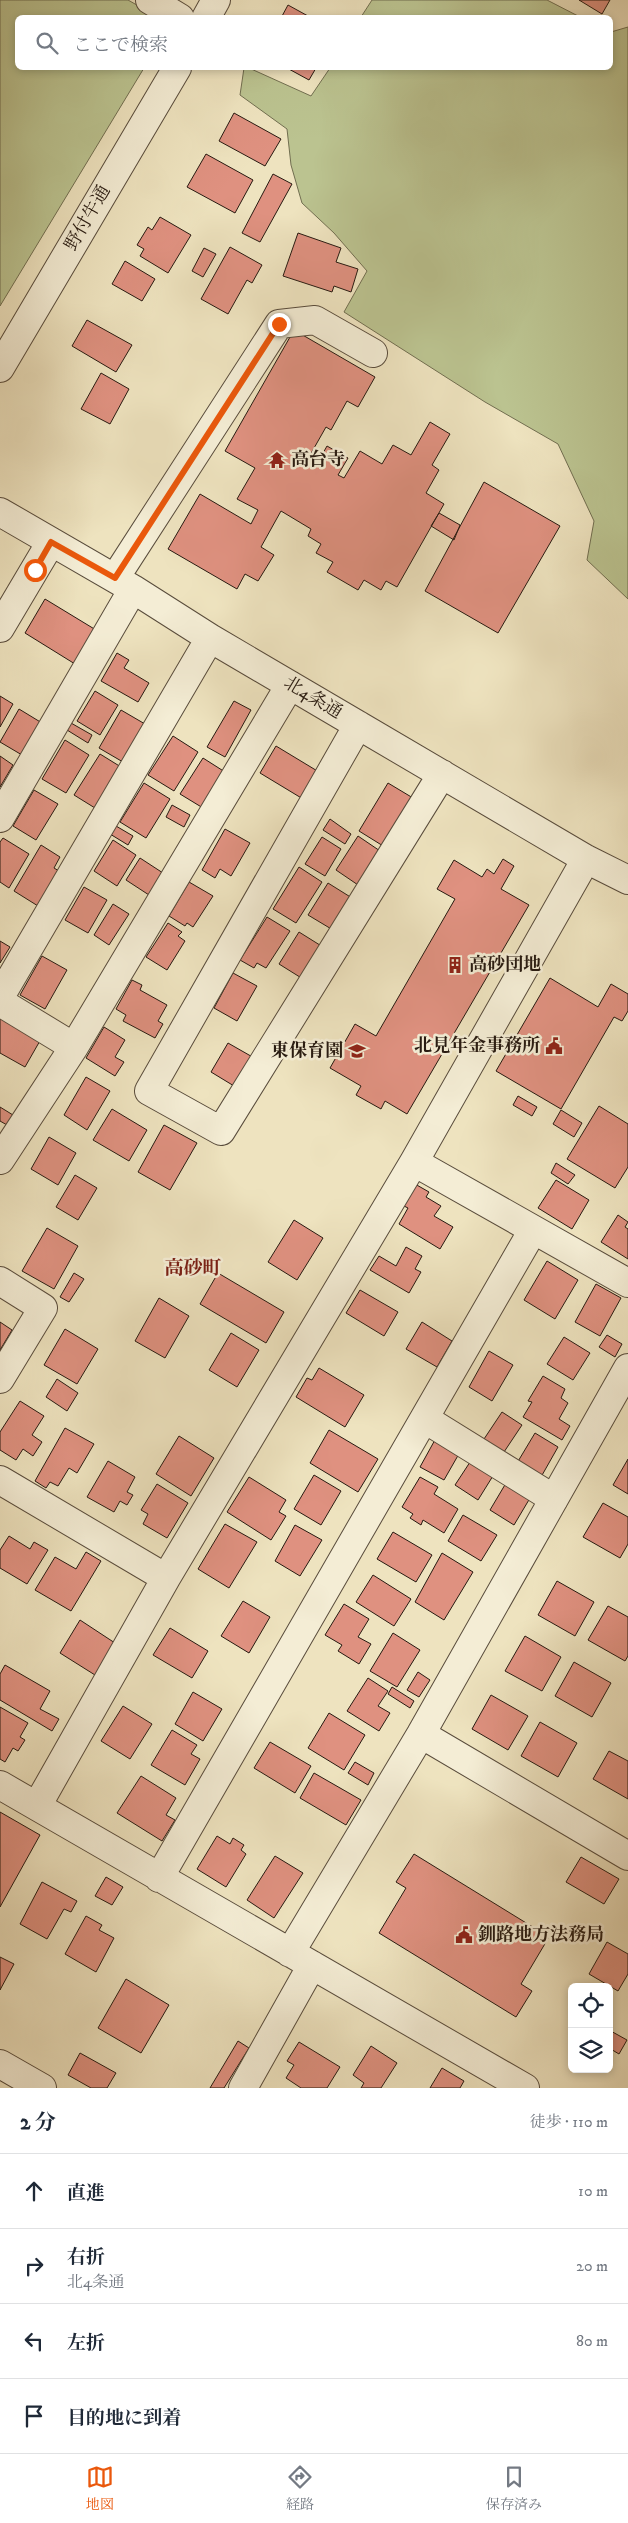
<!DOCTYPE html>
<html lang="ja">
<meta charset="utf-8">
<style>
body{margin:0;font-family:"IM FELL DW Pica","Noto Serif JP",serif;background:#f6f6f7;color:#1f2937}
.controls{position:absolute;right:15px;bottom:15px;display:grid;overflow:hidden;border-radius:8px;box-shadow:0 2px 8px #0003}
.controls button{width:45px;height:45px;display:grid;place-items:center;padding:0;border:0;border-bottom:1px solid #e0e1e3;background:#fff;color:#1f2937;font:25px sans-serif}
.stop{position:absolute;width:15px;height:15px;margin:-11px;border:4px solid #ea580c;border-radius:50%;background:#fff}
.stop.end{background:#ea580c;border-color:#fff;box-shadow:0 1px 5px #0008}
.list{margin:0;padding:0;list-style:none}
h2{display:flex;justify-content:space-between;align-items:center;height:65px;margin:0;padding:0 20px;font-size:21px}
h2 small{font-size:16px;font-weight:400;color:#747a83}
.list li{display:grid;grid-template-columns:32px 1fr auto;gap:15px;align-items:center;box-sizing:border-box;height:75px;padding:0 20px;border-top:1px solid #e0e1e3}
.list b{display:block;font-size:19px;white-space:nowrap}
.list p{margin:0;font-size:16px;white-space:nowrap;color:#747a83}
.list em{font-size:16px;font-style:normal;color:#747a83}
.icon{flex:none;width:28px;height:28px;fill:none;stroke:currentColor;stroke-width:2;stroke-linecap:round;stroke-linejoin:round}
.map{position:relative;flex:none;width:628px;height:2088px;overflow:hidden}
.search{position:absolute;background:#fff;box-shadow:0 2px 8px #0003;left:15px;right:15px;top:15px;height:55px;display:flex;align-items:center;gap:12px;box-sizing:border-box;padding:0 18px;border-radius:8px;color:#747a83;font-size:19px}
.sheet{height:365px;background:#fff}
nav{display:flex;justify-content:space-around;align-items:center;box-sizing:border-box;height:70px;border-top:1px solid #e0e1e3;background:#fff;font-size:14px;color:#747a83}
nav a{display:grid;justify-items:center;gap:2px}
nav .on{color:#ea580c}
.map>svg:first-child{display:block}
</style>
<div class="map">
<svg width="628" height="2088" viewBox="0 0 628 2088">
<rect width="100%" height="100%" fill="#eee3bf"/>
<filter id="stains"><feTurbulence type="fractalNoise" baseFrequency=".004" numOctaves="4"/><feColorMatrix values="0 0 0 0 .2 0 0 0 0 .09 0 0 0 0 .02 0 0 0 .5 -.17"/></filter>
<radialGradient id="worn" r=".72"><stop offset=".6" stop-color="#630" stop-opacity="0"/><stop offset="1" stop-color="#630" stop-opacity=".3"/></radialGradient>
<!-- green -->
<path fill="#bbc390" stroke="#716e50" d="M0,0H128L158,17L18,18V68H144L0,306Z
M372,0H547L580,17H361Z
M628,27V599L587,560L594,521L558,444L485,402L344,312L367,271L334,233L302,203L291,165L287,129L240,95L244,68H249L311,96L330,68H610L611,32Z"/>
<!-- building -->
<path fill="#df9180" stroke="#271a11" d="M579,0H610L602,14Z
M288,5L308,16L307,18H281Z
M287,68H316L309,80Z
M234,113L281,139L265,166L219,141Z
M206,154L253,180L235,213L187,187Z
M273,174L292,184L260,242L242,233Z
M160,217L191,235L168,273L140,256L144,249L137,245L148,227L152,230Z
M298,233L341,248L336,262L358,269L351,292L334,286L332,292L283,276Z
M230,247L262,265L252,283L247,280L228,314L201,299Z
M204,248L216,254L203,277L192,271Z
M125,261L155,279L142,301L112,284Z
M87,320L132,345L116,372L72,346Z
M294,330L375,377L358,407L347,401L331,430L326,427L309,457L318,462L327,446L348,458L338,475L344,478L360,451L382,464L393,445L411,455L430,422L450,434L432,465L439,470L426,493L444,504L397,587L386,581L381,590L364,580L358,590L327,572L333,562L316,553L321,544L308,536L311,529L281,511L261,547L274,555L258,581L245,574L237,589L168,549L200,494L251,524L258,510L237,499L255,468L225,451Z
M101,373L129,389L110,424L81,409Z
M484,482L560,526L498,633L425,591Z
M439,513L460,525L454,540L431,526Z
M45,599L96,630L75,664L25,633Z
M117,653L129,660L124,668L149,683L138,702L101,681Z
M95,691L118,705L100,735L77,721Z
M0,696L13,704L0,727Z
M234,701L251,710L225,757L207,747Z
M19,709L42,723L22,755L0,742Z
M121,710L145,724L123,762L99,748Z
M71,723L92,735L88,743L67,730Z
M173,736L198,752L174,791L148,775Z
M65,740L89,755L66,793L42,779Z
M276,746L319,772L303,799L260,773Z
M100,754L121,767L95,808L74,795Z
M0,756L13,765L0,787Z
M203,758L225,772L203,808L180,794Z
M144,783L170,799L146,838L120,822Z
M388,783L418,801L388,849L359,831Z
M34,790L58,804L36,840L13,826Z
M172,805L190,815L184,827L166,817Z
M330,819L351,834L345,844L323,830Z
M116,826L133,836L128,845L110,834Z
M225,829L250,843L231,876L220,869L215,878L202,870Z
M358,836L383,853L361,887L336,870Z
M322,837L341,849L325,876L305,864Z
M3,838L29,854L9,888L0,882V842Z
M113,840L136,855L117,886L94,871Z
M41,845L60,857L54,868L59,871L38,906L14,891Z
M140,858L163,873L149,895L126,880Z
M503,859L514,866L501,889L529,905L407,1114L385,1101L381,1109L356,1095L361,1086L330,1068L355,1024L376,1036L455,899L437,889L454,860L482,877L487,869L494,874Z
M299,867L322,882L296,923L273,909Z
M189,882L213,896L193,927L187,923L185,926L169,916Z
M328,883L352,898L333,930L308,915Z
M84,887L107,900L88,933L65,920Z
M113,904L129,914L109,945L94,935Z
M267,917L290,931L266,968L257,963L254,968L240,960Z
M168,923L182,932L178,936L185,941L167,970L146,957Z
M299,932L323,947L303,979L279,964Z
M0,941L10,947L0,963Z
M42,956L67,970L45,1009L20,995Z
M233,973L257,986L237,1021L214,1008Z
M550,978L598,1007L611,984L628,994V1011L622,1021L614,1017L561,1109L496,1071Z
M132,980L142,985L140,990L167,1005L158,1021L163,1024L155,1038L123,1021L126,1015L116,1009Z
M0,1015L41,1039L25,1067L0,1053Z
M104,1027L125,1040L115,1057L124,1062L115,1076L86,1058Z
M228,1043L256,1059L239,1089L211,1072Z
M86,1077L110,1091L87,1130L64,1115Z
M518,1096L537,1107L532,1116L513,1105Z
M599,1106L628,1124V1167L615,1188L567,1159Z
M0,1107L13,1115L7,1125L0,1121Z
M112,1109L147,1130L129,1161L93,1140Z
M561,1110L582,1123L574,1137L553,1124Z
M164,1125L197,1143L170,1190L138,1172Z
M49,1137L76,1153L58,1185L31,1169Z
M556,1163L575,1175L568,1184L551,1173Z
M75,1175L97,1188L78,1220L56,1207Z
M556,1180L589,1200L572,1229L538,1208Z
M415,1184L429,1192L426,1197L441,1206L434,1216L453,1227L440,1249L399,1224L408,1208L402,1205Z
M618,1215L628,1222L625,1227L628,1229V1259L601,1242Z
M294,1220L323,1238L297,1280L268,1262Z
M47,1228L78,1246L54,1289L22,1271Z
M406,1247L422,1256L415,1269L421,1272L409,1293L370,1270L379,1256L396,1266Z
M547,1261L578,1280L555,1319L524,1300Z
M74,1273L84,1279L69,1302L60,1297Z
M218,1273L284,1312L266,1343L200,1304Z
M596,1284L621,1298L600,1336L575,1322Z
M360,1290L398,1312L384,1336L346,1313Z
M159,1298L189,1316L165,1358L135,1341Z
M0,1322L12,1330L0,1350Z
M422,1322L452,1341L437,1367L406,1349Z
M65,1329L98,1349L77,1384L44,1365Z
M231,1333L259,1350L237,1387L209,1370Z
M607,1335L622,1344L615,1357L599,1347Z
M564,1337L590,1353L573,1380L547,1364Z
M489,1351L513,1365L492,1401L469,1387Z
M319,1368L364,1395L345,1427L296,1397L307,1378L312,1380Z
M543,1376L565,1389L561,1398L568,1403L559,1419L570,1426L562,1440L523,1417L532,1402L528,1401Z
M57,1379L78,1393L67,1411L46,1397Z
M20,1401L44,1416L32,1435L42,1442L33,1456L23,1449L16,1460L0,1450V1432Z
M502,1412L522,1425L502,1455L482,1442Z
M65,1428L94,1444L77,1473L69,1468L58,1486L50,1482L46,1488L35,1481Z
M329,1430L378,1459L358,1492L310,1463Z
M535,1433L558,1447L541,1477L517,1463Z
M179,1436L214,1458L191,1496L156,1474Z
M436,1438L460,1452L444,1480L420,1467Z
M474,1456L496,1471L478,1500L455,1485Z
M628,1459V1494L613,1485Z
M108,1461L135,1477L127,1492L133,1495L127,1505L120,1501L114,1512L87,1497Z
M314,1475L341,1491L321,1525L294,1509Z
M249,1477L286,1500L279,1512L286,1516L271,1540L227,1512Z
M420,1477L438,1487L434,1494L458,1509L444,1533L423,1520L421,1525L410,1518L413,1514L402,1507Z
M509,1478L533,1493L514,1525L490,1510Z
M157,1484L188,1503L167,1538L143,1524L148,1514L141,1510Z
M603,1503L628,1517V1544L620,1558L583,1537Z
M463,1515L497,1535L481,1561L448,1541Z
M225,1524L257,1542L229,1588L198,1569Z
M295,1525L322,1540L300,1576L275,1561Z
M393,1532L432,1555L416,1582L377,1559Z
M9,1536L30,1549L34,1542L48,1550L27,1584L0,1568V1550Z
M86,1552L101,1561L71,1611L35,1590L55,1557L76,1569Z
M442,1553L473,1572L444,1620L415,1602Z
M373,1575L411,1599L394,1626L356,1602Z
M557,1581L594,1602L575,1636L538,1615Z
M243,1601L270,1617L249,1653L221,1636Z
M344,1604L369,1619L358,1637L371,1644L359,1664L338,1651L342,1645L325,1635Z
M608,1606L628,1617V1656L625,1661L588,1640Z
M80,1620L115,1643L95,1675L60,1653Z
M170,1628L208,1651L192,1678L153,1655Z
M393,1633L420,1650L397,1687L370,1671Z
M525,1636L561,1657L542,1691L505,1671Z
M574,1662L611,1683L592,1717L555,1696Z
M5,1665L50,1691L40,1709L59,1719L52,1731L0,1700V1674Z
M418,1672L430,1680L419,1697L407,1690Z
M368,1678L388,1691L378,1706L390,1713L379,1731L347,1711Z
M392,1687L414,1701L410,1708L388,1694Z
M193,1692L222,1709L203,1741L175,1724Z
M491,1695L528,1716L508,1750L472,1729Z
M123,1706L152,1724L130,1759L101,1741Z
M0,1707L28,1723L20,1737L25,1740L18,1751L13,1748L5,1762L0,1759Z
M329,1713L365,1735L344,1770L308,1748Z
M540,1722L577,1743L558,1777L521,1756Z
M172,1730L197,1745L191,1754L200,1759L185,1785L151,1765Z
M270,1742L311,1766L295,1793L254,1768Z
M609,1751L628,1761V1799L593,1779Z
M355,1762L374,1773L368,1785L348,1773Z
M314,1773L361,1800L346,1825L300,1798Z
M141,1776L176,1798L166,1815L175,1820L162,1841L117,1813Z
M0,1812L40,1835L0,1907Z
M217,1836L230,1844L233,1838L244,1845L241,1850L246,1854L226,1887L197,1869Z
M414,1854L549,1937L521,1984L532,1991L516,2017L379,1933L406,1888L396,1882Z
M275,1856L303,1873L274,1918L247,1900Z
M581,1857L619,1879L604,1904L566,1882Z
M106,1877L123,1887L112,1905L95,1896Z
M42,1882L77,1901L71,1912L64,1909L47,1939L20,1924Z
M86,1916L102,1925L99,1930L114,1938L96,1972L65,1954Z
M607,1942L628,1954V1974L618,1991L589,1974Z
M0,1957L14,1964L0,1990Z
M126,1979L169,2005L141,2053L98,2028Z
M609,2030L627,2040L619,2054L609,2048Z
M238,2041L249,2048L224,2088H210Z
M299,2042L340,2067L327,2088H301L286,2078L294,2065L287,2061Z
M371,2046L397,2063L381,2088H361L364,2083L353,2075Z
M80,2053L116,2073L107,2088H91L68,2075Z
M442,2068L464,2081L460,2088H430Z"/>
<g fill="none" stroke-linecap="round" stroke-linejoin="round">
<!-- minor casing -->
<g stroke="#594c3c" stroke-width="30">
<path id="minor" d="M150,0L180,18
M206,18L216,0
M0,368L177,68
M0,512L133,589L210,638L358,725L586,859L628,880
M115,578L279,324L315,320L373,353
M0,628L51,542
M358,725L149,1091L221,1131L442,774
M0,818L133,589
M0,997L210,638
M0,1002L74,1047
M0,1160L74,1047L290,685
M414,1162L628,1283
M0,1281L43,1308L0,1379
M425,1419L554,1499
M0,1480L166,1578
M421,1734L628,1856
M0,1785L525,2088
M37,1806L166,1578L414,1162L586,859
M159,1878L533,1230
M290,1953L421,1734L628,1368
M0,2064L42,2088
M243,2088L312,1965"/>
</g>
<!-- minor -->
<use href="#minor" stroke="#f4edd5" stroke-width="28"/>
</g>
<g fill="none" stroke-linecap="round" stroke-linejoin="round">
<!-- route -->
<path stroke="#ea580c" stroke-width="6" d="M35,570L51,542L115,578L279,324"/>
</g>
<!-- icons -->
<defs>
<g id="temple-bare" transform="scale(1.35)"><path d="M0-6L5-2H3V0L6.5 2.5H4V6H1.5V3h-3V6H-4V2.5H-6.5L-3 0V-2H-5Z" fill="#8f2418" stroke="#f4edd5" stroke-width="2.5" paint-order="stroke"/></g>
<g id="building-bare" transform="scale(1.35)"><path d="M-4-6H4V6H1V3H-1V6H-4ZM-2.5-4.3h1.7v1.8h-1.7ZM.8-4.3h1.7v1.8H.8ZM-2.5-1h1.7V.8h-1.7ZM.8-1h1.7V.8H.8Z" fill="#8f2418" stroke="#f4edd5" stroke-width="2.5" paint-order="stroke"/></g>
<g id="civic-bare" transform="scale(1.35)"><path d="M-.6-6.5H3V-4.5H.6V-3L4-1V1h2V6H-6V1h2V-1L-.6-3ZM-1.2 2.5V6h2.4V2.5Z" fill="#8f2418" stroke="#f4edd5" stroke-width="2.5" paint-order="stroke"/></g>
<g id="school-bare" transform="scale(1.35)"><path d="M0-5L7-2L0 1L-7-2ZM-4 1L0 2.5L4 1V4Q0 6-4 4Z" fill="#8f2418" stroke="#f4edd5" stroke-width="2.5" paint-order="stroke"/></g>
</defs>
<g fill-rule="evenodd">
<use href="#temple-bare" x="277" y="460"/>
<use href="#building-bare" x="455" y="965"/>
<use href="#civic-bare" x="554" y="1046"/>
<use href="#school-bare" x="357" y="1051"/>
<use href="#civic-bare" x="464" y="1935"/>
</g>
<g text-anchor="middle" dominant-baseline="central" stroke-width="5" stroke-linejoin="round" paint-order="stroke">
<!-- street labels -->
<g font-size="18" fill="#271a11" stroke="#f4edd5">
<text transform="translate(88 218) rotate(-60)">野付牛通</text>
<text transform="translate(313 698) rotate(31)">北4条通</text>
</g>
<!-- poi labels -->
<g font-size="18" font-weight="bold" fill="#271a11" stroke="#f4edd5" text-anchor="start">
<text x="291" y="460">高台寺</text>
<text x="469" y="965">高砂団地</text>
<text x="540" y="1046" text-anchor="end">北見年金事務所</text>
<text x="343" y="1051" text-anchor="end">東保育園</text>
<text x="478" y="1935">釧路地方法務局</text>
</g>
<!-- neighbourhood labels -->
<g font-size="19" font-weight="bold" fill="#7a1f14" stroke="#f4edd5">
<text x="193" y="1268">高砂町</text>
</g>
</g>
<rect width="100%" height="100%" filter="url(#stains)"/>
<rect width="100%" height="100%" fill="url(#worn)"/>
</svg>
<div class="controls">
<button><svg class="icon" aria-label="locate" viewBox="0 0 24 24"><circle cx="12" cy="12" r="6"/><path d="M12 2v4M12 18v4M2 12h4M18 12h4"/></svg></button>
<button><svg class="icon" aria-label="layers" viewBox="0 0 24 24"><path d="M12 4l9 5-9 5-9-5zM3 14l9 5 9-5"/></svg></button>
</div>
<div class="stop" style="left:35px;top:570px"></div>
<div class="stop end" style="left:279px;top:324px"></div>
<div class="search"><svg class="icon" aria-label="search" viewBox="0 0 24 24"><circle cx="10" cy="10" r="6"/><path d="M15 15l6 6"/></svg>ここで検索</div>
</div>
<section class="sheet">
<h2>2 分<small>徒歩 · 110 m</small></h2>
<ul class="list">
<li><svg class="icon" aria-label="ahead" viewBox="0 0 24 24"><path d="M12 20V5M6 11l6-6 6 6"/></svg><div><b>直進</b></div><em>10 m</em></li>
<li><svg class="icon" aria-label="right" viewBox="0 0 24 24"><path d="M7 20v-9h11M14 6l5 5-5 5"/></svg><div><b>右折</b><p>北4条通</p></div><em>20 m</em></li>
<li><svg class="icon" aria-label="left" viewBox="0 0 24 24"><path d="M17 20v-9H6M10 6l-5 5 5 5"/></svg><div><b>左折</b></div><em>80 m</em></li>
<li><svg class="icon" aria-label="arrive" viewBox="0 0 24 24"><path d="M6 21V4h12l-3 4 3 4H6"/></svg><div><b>目的地に到着</b></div></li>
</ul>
</section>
<nav>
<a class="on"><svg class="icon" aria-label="map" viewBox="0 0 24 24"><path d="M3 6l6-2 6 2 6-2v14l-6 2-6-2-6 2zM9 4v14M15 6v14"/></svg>地図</a>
<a><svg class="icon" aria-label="directions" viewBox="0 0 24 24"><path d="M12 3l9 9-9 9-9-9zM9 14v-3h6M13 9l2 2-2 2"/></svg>経路</a>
<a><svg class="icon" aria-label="saved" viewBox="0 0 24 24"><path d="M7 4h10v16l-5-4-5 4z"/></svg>保存済み</a>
</nav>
